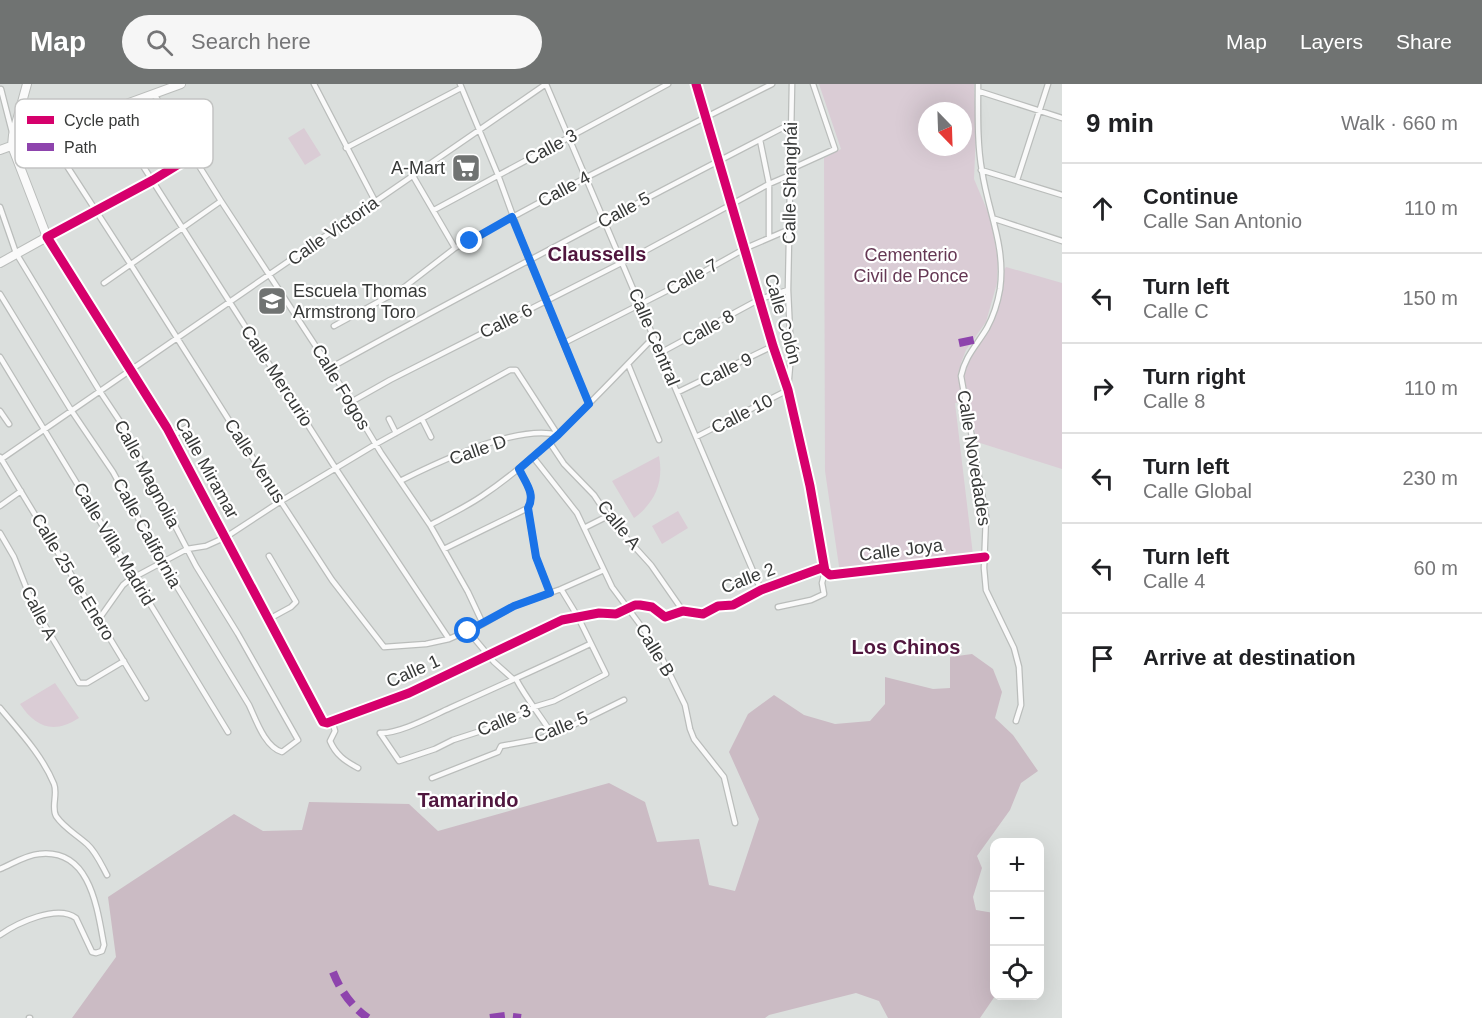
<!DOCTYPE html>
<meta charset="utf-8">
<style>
body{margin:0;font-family:Arial,sans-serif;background:#f6f6f6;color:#202124}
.controls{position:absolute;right:18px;bottom:18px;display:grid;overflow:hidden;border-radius:12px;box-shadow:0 6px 24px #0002}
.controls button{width:54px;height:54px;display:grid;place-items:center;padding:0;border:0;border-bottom:2px solid #e0e0e0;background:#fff;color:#202124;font:30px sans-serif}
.compass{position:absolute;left:918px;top:18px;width:54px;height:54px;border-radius:50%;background:#fff;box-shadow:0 6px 24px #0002;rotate:157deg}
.stop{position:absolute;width:18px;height:18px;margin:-14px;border:4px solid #1a73e8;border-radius:50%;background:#fff}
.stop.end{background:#1a73e8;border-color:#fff;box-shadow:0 2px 6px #0008}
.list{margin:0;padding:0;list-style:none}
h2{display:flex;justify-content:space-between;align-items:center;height:78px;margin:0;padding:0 24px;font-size:26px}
h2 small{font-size:20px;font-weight:400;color:#757577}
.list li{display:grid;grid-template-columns:39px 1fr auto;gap:18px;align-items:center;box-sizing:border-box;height:90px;padding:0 24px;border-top:2px solid #e0e0e0}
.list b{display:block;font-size:22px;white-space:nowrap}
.list p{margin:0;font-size:20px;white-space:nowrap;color:#757577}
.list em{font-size:20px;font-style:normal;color:#757577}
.icon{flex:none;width:33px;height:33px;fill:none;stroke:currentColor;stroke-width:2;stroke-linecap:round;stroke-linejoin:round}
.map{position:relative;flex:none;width:1062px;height:934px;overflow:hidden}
header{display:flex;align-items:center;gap:36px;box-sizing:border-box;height:84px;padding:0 30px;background:#707372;color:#fff}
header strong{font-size:28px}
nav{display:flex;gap:33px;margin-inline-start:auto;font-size:21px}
.search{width:420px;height:54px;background:#f6f6f6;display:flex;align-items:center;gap:15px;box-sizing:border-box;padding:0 21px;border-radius:33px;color:#757577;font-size:22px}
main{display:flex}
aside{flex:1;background:#fff}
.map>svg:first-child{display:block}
</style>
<header>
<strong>Map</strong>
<div class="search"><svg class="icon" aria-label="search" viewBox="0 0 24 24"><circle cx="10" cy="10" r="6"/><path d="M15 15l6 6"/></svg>Search here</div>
<nav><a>Map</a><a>Layers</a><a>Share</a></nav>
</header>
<main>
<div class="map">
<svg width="1062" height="934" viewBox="0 0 1062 934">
<rect width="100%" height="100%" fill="#dbdfdd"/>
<!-- green -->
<path fill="#daccd5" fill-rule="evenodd" d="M819,0H974L976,49L974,95L990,133L998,175L997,199L986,238L966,266L961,279L958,290L964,318L955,319L973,471L840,489L825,387L824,74L841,65ZM927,27H963V63H927Z
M304,44L321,71L305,81L288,54Z
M1006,183L1062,199V385L977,358L963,289L971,269L988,249L1003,206L1004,186Z
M659,372C664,398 655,419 634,434L612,397Z
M678,427L688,444L662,460L652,442Z
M55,599L79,634C54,650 36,644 20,620Z"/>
<!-- forest -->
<path fill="#cbbbc4" d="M972,570L993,585L1002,608L995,634L1013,651L1038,687L1021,699L1010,726L977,772L982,784L973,813L976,826L994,829L995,912L980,934H888L879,917L856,909L769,931L765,934H72L116,873L108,813L234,730L263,747L302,746L309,718L409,720L438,747L609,699L645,718L657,758L699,755L709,801L735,807L759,735L729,668L748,630L774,611L804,631L835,640L870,637L885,620V593L933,605L950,604V573Z"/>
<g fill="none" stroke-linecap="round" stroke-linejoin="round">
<!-- minor casing -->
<g stroke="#babdbb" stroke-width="7">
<path id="minor" d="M314,0L375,117
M460,0L498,91L529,176L589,320
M546,0L761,506
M696,0L773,262L788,306L810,402L825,487L830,491L985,473
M978,0C978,28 977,60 982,87C988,128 1006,162 1000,205C998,217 993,233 987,244C977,261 965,272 961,292L986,432L984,484L986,506L1014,564L1019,583L1021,621L1016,637
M1,5L12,48
M978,7L1062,34
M154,10L221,117L330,284L381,369L430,441L468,508L483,540
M108,27L336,385L449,555
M51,48L65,79L131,181L261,387L332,496L384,563L426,560L449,555L483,540L514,522L561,505L604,486
M760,56L769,100V152
M346,64L461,4
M192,72L153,96L47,153L167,344L323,638L327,639L409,609L562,536L599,529L616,530L635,521H640L652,523L665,533L683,527L703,530L718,522L733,521L761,506L824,483
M791,85L835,65L813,0
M981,86L1062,111
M413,92L455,164
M1017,96L1048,0
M0,123L16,169L99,306L123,342L196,482L238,550L298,656L282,668C265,663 256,636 249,621L162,478L113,388L71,326L0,210
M434,126L668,0
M995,135L1062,157
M104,199L221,117
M334,242L402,205L455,164L585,94L772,0
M564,259L696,192L746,164L790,145
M660,269L760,215L788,206
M0,273L228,648
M628,280L659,356
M330,284C483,199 637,119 792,39
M678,308L773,262
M351,318L390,296L645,167L769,100L790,91
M0,327L9,340
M389,335L396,349
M422,335L431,353
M171,353L186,344
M696,353L788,306L791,270L788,206L792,0
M550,359L564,380L594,411L612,438L651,481L683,527
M0,373L146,614
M533,373L577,429L612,503L656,562L685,621L690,645L694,655L724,693L735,739
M0,376L546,0
M519,385C525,398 536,410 528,424L536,473L550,509
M400,397C438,378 517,340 558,351
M0,422L21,407
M430,441C447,432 466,423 482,412C547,368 599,309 653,254
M584,444L608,432
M0,449L14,473L34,523L79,599H87L124,577
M444,465L528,424
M778,523L811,516L824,510L822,499L825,487
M99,535L123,501L129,496L187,465L206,462L226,453L281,417L376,360L510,286H516L558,351
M269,535L291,523L296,518L269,472
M468,547L494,578L513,595
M516,595C526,614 540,631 552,650
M0,624C20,648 42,671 54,700C58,710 51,723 56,732C64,744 76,750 87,760C96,768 101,780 107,791
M332,637L335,647L330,657C336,671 345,677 358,684
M380,649L399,677L435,665L453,656L487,645L497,639L510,636L534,623L554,617L606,590L578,533L561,505
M380,649C399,650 432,632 450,624C497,603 544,582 590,560
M432,694L498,668L501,662L539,655L565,645L624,616
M0,785C12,780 26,771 39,770C90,764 97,823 104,861L102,867L96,869L92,868L76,834C57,820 17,839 0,851
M29,934H30"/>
</g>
<!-- primary casing -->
<g stroke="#babdbb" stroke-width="10">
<path id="primary" d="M0,66L181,0
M0,179L47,153L12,62L13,51L27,0"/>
</g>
<!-- minor -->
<use href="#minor" stroke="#fafafa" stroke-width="4.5"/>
<!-- primary -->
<use href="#primary" stroke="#fafafa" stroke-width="8"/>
<!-- quiet -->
<path stroke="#8e44ad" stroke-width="8" stroke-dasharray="15 8" stroke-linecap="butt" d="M959,259L978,255
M333,888C340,906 352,923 368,934
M490,934L505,932L521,934"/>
<!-- cycleway casing -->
<g stroke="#fff" stroke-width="13">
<path id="cycleway" d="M696,0L773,262L788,306L810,402L825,487L830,491L985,473
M192,72L153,96L47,153L167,344L323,638L327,639L409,609L562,536L599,529L616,530L635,521H640L652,523L665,533L683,527L703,530L718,522L733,521L761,506L824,483"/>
</g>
<!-- cycleway -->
<use href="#cycleway" stroke="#d6006c" stroke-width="9"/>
</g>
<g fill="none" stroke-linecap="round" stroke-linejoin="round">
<!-- route -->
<path stroke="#1a73e8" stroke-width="8" d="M468,547L514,522L550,509L536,473L528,424C536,410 525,398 519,385L558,351L589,320L512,133L470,157"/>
</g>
<!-- icons -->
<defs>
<g id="supermarket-square" transform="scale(1.5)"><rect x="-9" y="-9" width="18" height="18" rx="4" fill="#707372" stroke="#fff"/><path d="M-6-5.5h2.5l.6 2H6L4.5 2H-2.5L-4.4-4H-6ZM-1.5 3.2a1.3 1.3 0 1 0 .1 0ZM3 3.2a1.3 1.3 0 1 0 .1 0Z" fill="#fff"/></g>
<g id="school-square" transform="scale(1.5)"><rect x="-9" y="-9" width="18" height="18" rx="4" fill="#707372" stroke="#fff"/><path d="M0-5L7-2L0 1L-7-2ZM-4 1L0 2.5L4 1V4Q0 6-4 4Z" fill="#fff"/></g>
</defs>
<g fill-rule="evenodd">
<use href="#supermarket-square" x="466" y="84"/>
<use href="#school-square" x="272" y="217"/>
</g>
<g text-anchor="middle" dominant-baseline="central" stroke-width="4.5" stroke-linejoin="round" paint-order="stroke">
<!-- street labels -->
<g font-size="18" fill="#373938" stroke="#fff">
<text transform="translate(551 63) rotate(-28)">Calle 3</text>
<text transform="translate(790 99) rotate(-89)">Calle Shanghái</text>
<text transform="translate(564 105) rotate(-28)">Calle 4</text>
<text transform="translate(624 126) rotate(-28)">Calle 5</text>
<text transform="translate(333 147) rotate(-35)">Calle Victoria</text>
<text transform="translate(692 193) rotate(-29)">Calle 7</text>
<text transform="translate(783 235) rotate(74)">Calle Colón</text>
<text transform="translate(506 237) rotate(-26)">Calle 6</text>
<text transform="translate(708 244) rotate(-29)">Calle 8</text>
<text transform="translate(654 253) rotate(67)">Calle Central</text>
<text transform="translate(726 286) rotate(-26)">Calle 9</text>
<text transform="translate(277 292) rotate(57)">Calle Mercurio</text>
<text transform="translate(341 303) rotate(59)">Calle Fogos</text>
<text transform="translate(742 330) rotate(-27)">Calle 10</text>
<text transform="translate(478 366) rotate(-19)">Calle D</text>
<text transform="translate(974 374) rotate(81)">Calle Novedades</text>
<text transform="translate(255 377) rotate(57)">Calle Venus</text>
<text transform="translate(207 384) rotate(61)">Calle Miramar</text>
<text transform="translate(147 390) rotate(62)">Calle Magnolia</text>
<text transform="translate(619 441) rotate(51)">Calle A</text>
<text transform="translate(147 449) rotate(61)">Calle California</text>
<text transform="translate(114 460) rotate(59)">Calle Villa Madrid</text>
<text transform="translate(901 466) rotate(-7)">Calle Joya</text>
<text transform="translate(73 493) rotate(59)">Calle 25 de Enero</text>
<text transform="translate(748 494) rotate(-21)">Calle 2</text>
<text transform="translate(39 529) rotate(63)">Calle A</text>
<text transform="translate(655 566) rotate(59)">Calle B</text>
<text transform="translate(413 587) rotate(-24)">Calle 1</text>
<text transform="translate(504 636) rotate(-23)">Calle 3</text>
<text transform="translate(561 643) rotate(-22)">Calle 5</text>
</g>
<!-- poi labels -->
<g font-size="18" fill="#373938" stroke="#fff" text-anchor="end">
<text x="445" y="84">A-Mart</text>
<text x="293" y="207" text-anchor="start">Escuela Thomas<tspan x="293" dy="21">Armstrong Toro</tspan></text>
</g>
<!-- park labels -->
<g font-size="18" fill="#653854" stroke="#fff">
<text x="911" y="171">Cementerio<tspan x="911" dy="21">Civil de Ponce</tspan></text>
</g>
<!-- neighbourhood labels -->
<g font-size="20" font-weight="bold" fill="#50163e" stroke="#fff">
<text x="597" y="170">Claussells</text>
<text x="906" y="563">Los Chinos</text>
<text x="468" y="716">Tamarindo</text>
</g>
</g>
<!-- legend -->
<rect x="15" y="15" width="198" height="69" rx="9" fill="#fff" stroke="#c3c4c3" stroke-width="1.5"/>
<rect x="27" y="32" width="27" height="8" fill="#d6006c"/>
<rect x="27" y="59" width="27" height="8" fill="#8e44ad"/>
<g font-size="16" fill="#373938">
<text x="64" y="42">Cycle path</text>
<text x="64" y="69">Path</text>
</g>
</svg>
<div class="controls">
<button>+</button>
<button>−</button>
<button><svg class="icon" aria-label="locate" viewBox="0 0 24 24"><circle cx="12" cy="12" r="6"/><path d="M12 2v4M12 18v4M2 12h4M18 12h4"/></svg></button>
</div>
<svg class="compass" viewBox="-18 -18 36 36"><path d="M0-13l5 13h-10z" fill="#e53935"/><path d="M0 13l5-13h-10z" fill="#757577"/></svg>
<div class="stop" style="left:468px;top:547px"></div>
<div class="stop end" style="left:470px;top:157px"></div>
</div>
<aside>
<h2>9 min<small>Walk · 660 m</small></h2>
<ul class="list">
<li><svg class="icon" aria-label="ahead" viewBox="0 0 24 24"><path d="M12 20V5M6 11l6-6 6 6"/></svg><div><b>Continue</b><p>Calle San Antonio</p></div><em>110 m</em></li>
<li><svg class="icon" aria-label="left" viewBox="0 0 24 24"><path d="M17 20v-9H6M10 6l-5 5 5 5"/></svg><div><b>Turn left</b><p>Calle C</p></div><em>150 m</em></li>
<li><svg class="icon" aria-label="right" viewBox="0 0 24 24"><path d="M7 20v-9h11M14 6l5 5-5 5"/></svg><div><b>Turn right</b><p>Calle 8</p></div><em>110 m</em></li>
<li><svg class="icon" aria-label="left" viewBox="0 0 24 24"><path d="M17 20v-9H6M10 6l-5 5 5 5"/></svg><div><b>Turn left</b><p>Calle Global</p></div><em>230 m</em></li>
<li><svg class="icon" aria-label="left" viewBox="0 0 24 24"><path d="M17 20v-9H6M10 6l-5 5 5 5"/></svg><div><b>Turn left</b><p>Calle 4</p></div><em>60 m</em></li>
<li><svg class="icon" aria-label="arrive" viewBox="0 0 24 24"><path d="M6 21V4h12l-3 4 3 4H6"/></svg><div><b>Arrive at destination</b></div></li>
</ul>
</aside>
</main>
